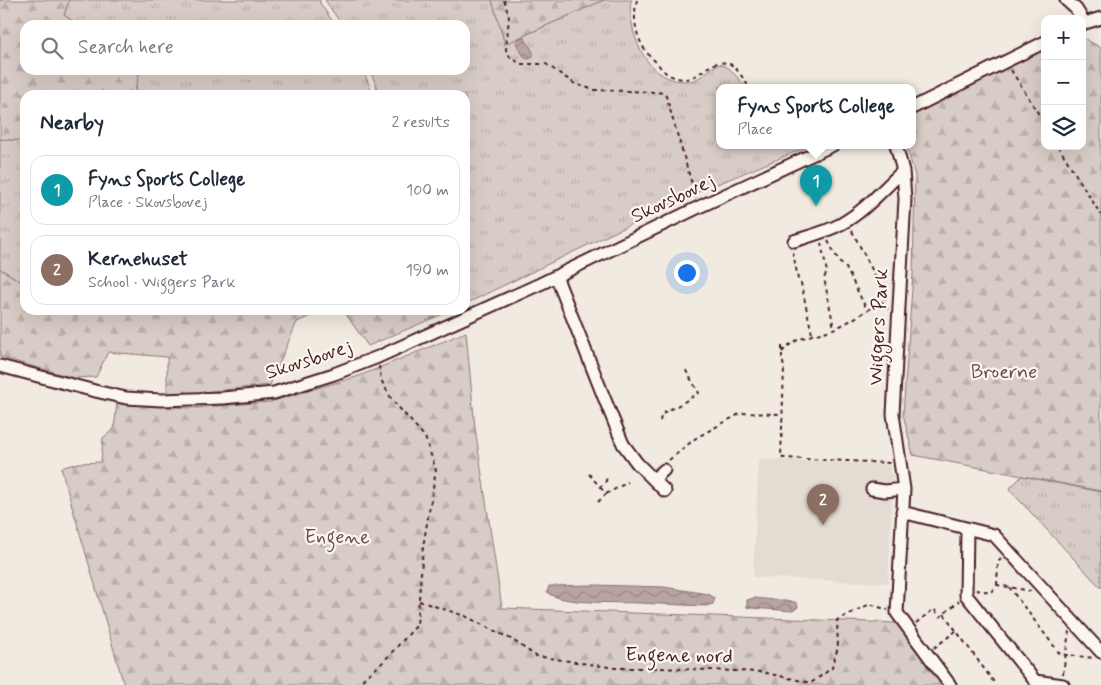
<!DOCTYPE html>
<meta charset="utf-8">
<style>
body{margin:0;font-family:Mynerve,sans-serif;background:#f2f2f3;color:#1f2937}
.controls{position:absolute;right:15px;top:15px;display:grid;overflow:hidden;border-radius:10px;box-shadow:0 5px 20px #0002}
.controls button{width:45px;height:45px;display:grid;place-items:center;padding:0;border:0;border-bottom:1px solid #e0e1e3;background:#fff;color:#1f2937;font:25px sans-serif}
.you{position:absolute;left:686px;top:272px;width:18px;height:18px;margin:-12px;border:4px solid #fff;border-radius:50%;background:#1a73e8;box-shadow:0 0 0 8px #1a73e833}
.badge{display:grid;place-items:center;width:32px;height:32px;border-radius:50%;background:#1f6fb2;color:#fff;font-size:16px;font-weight:700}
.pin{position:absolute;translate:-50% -41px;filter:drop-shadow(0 1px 2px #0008)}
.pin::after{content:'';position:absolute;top:26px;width:18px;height:15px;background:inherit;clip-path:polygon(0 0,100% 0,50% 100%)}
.popup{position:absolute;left:716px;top:84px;width:200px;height:65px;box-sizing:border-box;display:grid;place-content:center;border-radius:10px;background:#fff;filter:drop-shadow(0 1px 4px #0005);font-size:16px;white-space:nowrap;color:#747a83}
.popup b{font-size:19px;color:#1f2937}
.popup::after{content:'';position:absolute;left:50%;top:100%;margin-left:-10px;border:10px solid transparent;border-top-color:#fff}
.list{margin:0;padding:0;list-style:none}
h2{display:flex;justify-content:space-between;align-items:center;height:65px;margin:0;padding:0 20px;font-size:21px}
h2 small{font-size:16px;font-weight:400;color:#747a83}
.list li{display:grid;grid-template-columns:32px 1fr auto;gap:15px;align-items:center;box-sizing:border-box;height:70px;margin:0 10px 10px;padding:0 10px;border:1px solid #e0e1e3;border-radius:15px}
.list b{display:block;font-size:19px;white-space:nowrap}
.list p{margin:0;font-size:16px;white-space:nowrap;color:#747a83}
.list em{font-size:16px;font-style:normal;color:#747a83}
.icon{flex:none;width:28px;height:28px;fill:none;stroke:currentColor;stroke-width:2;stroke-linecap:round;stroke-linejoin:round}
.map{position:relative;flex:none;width:1101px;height:685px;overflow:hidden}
.search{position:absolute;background:#fff;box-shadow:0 5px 20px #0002;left:20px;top:20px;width:450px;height:55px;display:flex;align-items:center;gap:12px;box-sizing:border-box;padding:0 18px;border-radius:15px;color:#747a83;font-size:19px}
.panel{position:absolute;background:#fff;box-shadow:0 5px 20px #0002;left:20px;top:90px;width:450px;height:225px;border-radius:15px}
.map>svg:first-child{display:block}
</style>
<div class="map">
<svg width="1101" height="685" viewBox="0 0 1101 685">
<defs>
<pattern id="grass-tufts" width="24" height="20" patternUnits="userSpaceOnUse" patternTransform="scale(1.25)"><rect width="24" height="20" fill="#d8ccc6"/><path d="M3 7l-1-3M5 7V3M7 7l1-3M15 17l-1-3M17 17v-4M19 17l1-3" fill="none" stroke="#bbafaa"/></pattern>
<pattern id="forest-firs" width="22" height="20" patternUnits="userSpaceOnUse" patternTransform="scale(1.25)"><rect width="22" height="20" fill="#d8ccc6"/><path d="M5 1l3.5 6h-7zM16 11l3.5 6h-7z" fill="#bbafaa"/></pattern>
<pattern id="water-waves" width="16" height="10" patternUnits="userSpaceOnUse" patternTransform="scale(1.25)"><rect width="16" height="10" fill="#b8a4a2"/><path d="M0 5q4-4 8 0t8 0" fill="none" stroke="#988584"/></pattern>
</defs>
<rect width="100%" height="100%" fill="#f0eae0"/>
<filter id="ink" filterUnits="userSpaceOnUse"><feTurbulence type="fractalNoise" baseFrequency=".02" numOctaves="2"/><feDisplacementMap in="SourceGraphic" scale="10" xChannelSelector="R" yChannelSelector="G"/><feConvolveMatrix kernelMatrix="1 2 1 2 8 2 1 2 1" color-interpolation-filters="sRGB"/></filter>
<g filter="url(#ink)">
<!-- built -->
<path fill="#e4dbd2" d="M759,459L890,465V473L893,474L888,583L753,577Z"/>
<!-- grass -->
<path fill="url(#grass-tufts)" stroke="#917678" d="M69,0H320V3L335,25H78L64,15Z
M325,0H492L505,44L604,0H632C629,5 631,9 631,15C633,45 652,83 687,81C697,81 703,75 710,69C713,66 717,65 720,64L729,68L746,87H720V145H812L698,192L465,304V95H378L376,84L369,70H465V25H342Z
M140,70H363L370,87V95H134Z
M0,139L25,141V284L0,269Z
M1022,476L1101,492V588L1009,489Z"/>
<!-- forest -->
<path fill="url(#forest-firs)" stroke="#917678" d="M0,0H69L64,15L78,25H25V70H140L134,95H25V141L0,139Z
M492,0H604L505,44Z
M1082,37L1101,48V491L913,455L903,414L913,274L915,175L906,145H912V113L1005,65L1045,50V146H1082Z
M0,269L25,284V310H67L77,316L81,310H324L297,322L270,385L167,396V357L108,352L96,377L74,378L0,357Z
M343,310H452L368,346Z
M466,332L475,428L502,608L897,623L942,685H124L61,468L78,463L101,462L103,438L114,429L117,403L190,408L270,402L359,376Z"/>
<!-- water -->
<path fill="url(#water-waves)" stroke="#8c6f72" d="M524,37L533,52V57L529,59L525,58L518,47L516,42L520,38Z
M594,585L664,587L708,594L715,598L713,604L706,606C684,605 661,604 639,603C620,602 560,605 547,592L549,586Z
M754,598L795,602L797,604L798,607L793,611L751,608L747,607V600Z"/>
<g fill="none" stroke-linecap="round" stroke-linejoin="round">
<!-- minor casing -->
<g stroke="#4a1f2b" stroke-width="15">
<path id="minor" d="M1066,0L1076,9L1084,22
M1082,24L1101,18
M912,108L1045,42
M896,145L903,171L905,199L893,414L904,489L897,613L950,685
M794,241C810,236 826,232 841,224C865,211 883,189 903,171
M556,276L603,395L623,444L637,463L665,491
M0,366L95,391L126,398L161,400L223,398L274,393L334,374L378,357L540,284L699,207L833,145
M654,479L664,470
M872,489L885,491L904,489
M902,512L994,535L1101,652
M967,529L966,595L1035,681L1063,685"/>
</g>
<!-- path -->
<path stroke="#4a1f2b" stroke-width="2" stroke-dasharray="4 4" stroke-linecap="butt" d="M504,0L509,17L506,50L510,57L521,64H546L575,84L595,90L657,92L663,93L666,96L696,198
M637,0C632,18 636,39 648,54C650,57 654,60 656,62C659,65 661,69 664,71C668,76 678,79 685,79C701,78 709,59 727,63C735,64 744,80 749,87
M1011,70L1045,124
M1058,146L1101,215
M852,231L884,293L885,299L882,302
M828,241L840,263L845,266L867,310
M821,243L827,272L824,278L834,328
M793,252L798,279L801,283L812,334
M782,346V357L784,368L781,457L783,458L890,463
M782,352C797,334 819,336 838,327C853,320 867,310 882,302L886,308L888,309
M660,421L661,416L666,411L677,406L699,393L685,369
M669,460L696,438L741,413L782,414
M589,474L600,487L606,481L607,476
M606,494L628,482
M598,502L606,494L600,487
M997,585L998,562L1001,559
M1009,587L1060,654L1093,658
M976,590L992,592L997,585L1031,591
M419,601L465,616L511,639L536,656L615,668H658L762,672L811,683L832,668L838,647L837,620L870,604L888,610
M944,614L996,685
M916,623L934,609L940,617L959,601
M934,648L956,631
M1063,674L1069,631
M356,685L382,663L417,625L423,547L436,470L425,437L392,400L381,380L379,366"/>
<!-- minor -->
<use href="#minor" stroke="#fbf7ec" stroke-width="11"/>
</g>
</g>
<g text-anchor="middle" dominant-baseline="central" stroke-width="4.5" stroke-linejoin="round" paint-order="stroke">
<!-- street labels -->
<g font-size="20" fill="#4a1f2b" stroke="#fbf7ec">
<text transform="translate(673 199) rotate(-25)">Skovsbovej</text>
<text transform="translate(879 327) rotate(-87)">Wiggers Park</text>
<text transform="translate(309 360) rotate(-18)">Skovsbovej</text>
<text transform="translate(679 656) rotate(1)">Engene nord</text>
</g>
<!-- park labels -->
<g font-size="20" fill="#6e4a52" stroke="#fbf7ec">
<text x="1004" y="372">Broerne</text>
<text x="337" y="537">Engene</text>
</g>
</g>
</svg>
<div class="controls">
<button>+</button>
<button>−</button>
<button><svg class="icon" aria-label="layers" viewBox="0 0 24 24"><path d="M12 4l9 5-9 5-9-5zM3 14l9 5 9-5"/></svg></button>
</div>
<div class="you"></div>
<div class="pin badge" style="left:816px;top:206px;background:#0f9aa8">1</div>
<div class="popup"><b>Fyns Sports College</b>Place</div>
<div class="pin badge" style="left:823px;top:525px;background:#8d6e63">2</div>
<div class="search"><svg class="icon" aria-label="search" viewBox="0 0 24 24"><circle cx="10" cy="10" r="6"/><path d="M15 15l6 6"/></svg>Search here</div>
<section class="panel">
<h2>Nearby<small>2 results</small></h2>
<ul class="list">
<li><span class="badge" style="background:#0f9aa8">1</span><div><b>Fyns Sports College</b><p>Place · Skovsbovej</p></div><em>100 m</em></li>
<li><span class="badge" style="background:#8d6e63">2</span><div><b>Kernehuset</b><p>School · Wiggers Park</p></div><em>190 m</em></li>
</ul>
</section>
</div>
